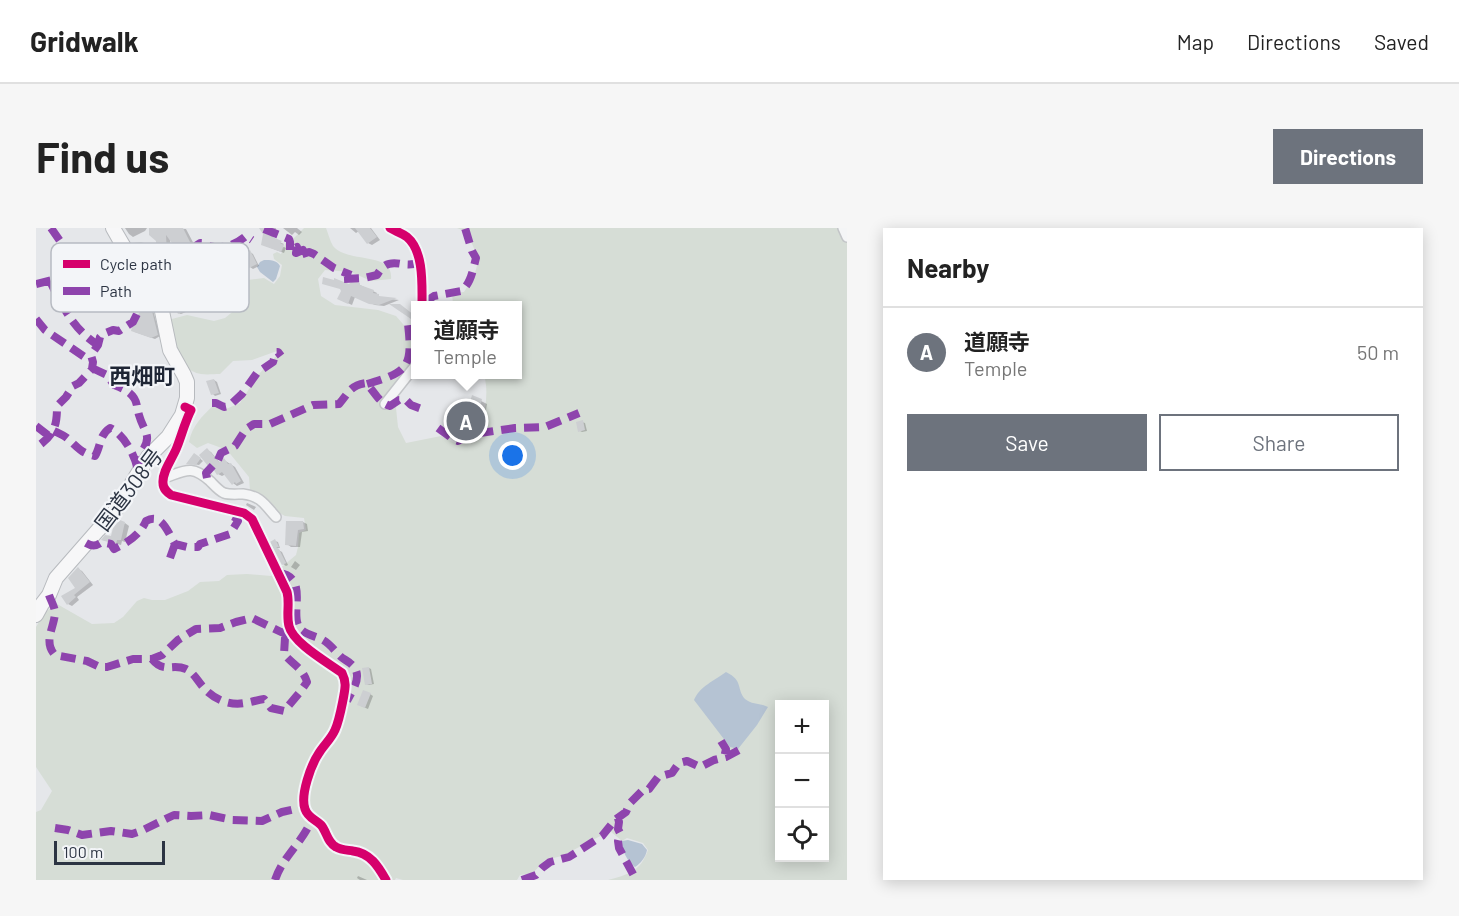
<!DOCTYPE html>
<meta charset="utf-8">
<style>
body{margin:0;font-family:Barlow,"Noto Sans JP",sans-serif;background:#f6f6f6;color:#222}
.controls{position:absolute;right:18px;bottom:18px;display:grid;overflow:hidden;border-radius:0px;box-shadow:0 3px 15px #0003}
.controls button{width:54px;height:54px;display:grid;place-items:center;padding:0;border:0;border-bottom:2px solid #e0e0e0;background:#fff;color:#222;font:30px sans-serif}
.scale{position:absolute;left:18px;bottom:15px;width:111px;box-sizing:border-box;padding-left:6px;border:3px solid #2c3443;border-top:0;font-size:16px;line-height:21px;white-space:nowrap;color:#2c3443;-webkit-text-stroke:4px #f3f5f8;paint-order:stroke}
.you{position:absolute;left:477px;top:228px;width:21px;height:21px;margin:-15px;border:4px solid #fff;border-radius:50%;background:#1a73e8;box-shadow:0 0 0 9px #1a73e833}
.badge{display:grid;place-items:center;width:39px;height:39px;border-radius:50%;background:#6d737d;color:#fff;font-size:20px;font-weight:700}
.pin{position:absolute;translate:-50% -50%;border:3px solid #fff;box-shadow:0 2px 6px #0006}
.popup{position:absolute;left:375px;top:73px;width:111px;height:78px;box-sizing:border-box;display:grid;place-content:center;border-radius:0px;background:#fff;filter:drop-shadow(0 2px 4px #0005);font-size:20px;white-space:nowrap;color:#767676}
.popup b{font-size:22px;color:#222}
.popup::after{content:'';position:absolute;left:50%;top:100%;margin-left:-12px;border:12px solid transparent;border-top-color:#fff}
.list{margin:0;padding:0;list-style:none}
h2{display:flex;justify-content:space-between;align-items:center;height:78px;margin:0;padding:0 24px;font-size:26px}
h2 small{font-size:20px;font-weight:400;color:#767676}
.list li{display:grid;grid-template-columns:39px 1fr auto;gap:18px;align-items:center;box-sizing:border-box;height:90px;padding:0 24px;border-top:2px solid #e0e0e0}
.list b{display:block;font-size:22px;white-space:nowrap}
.list p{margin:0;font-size:20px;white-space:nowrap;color:#767676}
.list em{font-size:20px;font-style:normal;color:#767676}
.actions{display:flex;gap:12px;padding:18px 24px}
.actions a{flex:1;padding:14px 0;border:2px solid #6d737d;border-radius:0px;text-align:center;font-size:21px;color:#6d737d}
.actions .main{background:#6d737d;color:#fff}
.icon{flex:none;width:33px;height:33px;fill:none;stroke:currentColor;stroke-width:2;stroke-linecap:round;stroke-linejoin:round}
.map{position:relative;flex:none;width:811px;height:652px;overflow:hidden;border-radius:0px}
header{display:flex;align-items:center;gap:36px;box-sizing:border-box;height:84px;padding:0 30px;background:#fff;border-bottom:2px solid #e0e0e0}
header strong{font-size:28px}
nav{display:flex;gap:33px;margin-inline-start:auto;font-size:21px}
.intro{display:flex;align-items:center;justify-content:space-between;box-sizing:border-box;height:144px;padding:0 36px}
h1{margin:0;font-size:42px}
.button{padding:15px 27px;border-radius:0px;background:#6d737d;color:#fff;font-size:21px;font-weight:700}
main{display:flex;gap:36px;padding:0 36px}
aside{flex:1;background:#fff;border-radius:0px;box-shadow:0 3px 15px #0003}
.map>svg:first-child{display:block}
</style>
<header>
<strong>Gridwalk</strong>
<nav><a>Map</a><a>Directions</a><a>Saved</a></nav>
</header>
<div class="intro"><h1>Find us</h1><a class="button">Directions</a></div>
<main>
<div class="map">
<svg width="811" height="652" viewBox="0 0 811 652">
<rect width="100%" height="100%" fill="#e5e7ea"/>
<!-- green -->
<path fill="#d6ddd6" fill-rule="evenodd" d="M268,0H290C292,5 294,13 297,18C312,36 358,23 355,51L335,53L315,44L289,42L282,51L285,68L299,77L342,82L360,88L379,110L378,132L368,145L360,180L362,199L370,215L405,208L423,217L446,199C449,181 453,164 448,147L481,146V77H417L416,65L428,64C439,47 446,37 437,18C433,9 430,3 421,0H811V652H572C593,646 604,644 612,622L607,615L591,610L586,613L574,603L526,628L509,632L497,645L484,647L481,652H367L360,650L359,652H0V584L5,582L16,563L0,539V399L9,384L21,376L56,396L78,395L87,389L101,373L108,370L116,372H129L152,363L164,354L183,353L191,347L211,346L235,348L260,327L262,319L263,305L270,302L268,290L249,288L238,282L230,271L214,263L213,249L191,222L172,215L161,220L153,214C156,198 166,188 178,177L190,181L204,175L222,147L243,125L241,123L216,132L197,133L184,146C178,146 171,147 165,146C140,142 137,111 132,92L151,87L178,93L189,90L200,81L202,72L200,64L193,54L228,50L238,56L244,48L246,37L238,31L237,26L241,24L245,26L251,12L258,10ZM744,476H788V630H744Z"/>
<!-- water -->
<path fill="#b5c3d3" d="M228,32C234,32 241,32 244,38L240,51L237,54L224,44L221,39L224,34Z
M690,444C708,453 700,461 709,471C716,477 725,475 732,479L721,497L702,521L694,519L658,472C663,459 679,452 690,444Z
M592,612L606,616L611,622C610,629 604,636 599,639C591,633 586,623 586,613Z"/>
<!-- shadow -->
<path fill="#0003" d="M89,0H111L109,3L97,9L93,6Z
M115,0L150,1L160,20L149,26L157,33L153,37L159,42L156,45L152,43L151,47L147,46L149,26L144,23L134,10L135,27H126L121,24L122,12Z
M225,0H240L237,11L248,16L246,18L250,20L248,25L230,18L229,6Z
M247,0H261L266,4L263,7L259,4L256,7Z
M314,0H335L344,12L336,17L332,15L323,3L320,5Z
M105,15L110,18V32L99,17Z
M214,24L217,26L223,38L217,41L214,39Z
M314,57H324L341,65L340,67L346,70L363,72L348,78L339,77L319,69L316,77L307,73Z
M141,63L148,70L151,77L148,78L150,84L145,86L142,85Z
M114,77L116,78L124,108L119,111L99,104Z
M178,152L181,154L185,166L179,168L177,166Z
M445,173L451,176L448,195L442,197L441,204L434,203V207L428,206L422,203L434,179Z
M546,194L549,195L551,203L546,204L544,203Z
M171,222L175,224L184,235L188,232L199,239L208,255L201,258L197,255L190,246L186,248L182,246L177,239L173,236Z
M161,228L167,233L163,237L152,235Z
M211,275L218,278L220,279L218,282L210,277Z
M267,294L271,296L272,303L266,304L264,319H255L251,316Z
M89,295L93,298L89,314L86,313L85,317L67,312L76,310Z
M239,313L242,314L244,320H239L246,324L252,337L250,338L247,336L236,314Z
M259,333L264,337L260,342L255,339Z
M42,341L46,343L57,357L41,369L43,372L36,378L32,376L42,360Z
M333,440L335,441L338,456L333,457L330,456Z
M334,466L337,468L332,481L325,478Z
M322,648L331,652H324L321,650Z"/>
<!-- building -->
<path fill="#cdcfd2" d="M113,0H147L156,18L143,25L130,7L131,26L120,25V13L113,7Z
M223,0H237L234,8L246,13L244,15L248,17L245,24L225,17L227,6Z
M319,0H334L341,9L331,16Z
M105,14L108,15V33L98,17L97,15Z
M214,22L221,36L213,40L208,32H209L207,26Z
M150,24L156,31L152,35L158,39L153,45L150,42L148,47L143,45V43L137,32Z
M287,49L298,52V50L313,56L316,53H319L324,55V57L338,62L337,65L343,66V68L361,70L343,77L333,76L315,68L312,76L301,71L305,63L304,61L286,56Z
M141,61L144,67L145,66L148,76L146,77L148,83L142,86L132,66Z
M114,75L122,107L115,110L95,103L97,94L105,82V80L108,79V77Z
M353,76H364L378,87L375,91Z
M178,151L183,165L175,167L170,153Z
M436,167L446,171L444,180L443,192L436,194V202L429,201V204H420L421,178L422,177L433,178Z
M547,192L549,202L542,204L540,194Z
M171,220L183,234L188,230L192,236L195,235L205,253L200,256L199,254L196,257L186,244L181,247L174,236L172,238L163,227Z
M158,225L165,230L160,237L150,236Z
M84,292L89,294L85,312H81L80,316L65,312L69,307L75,308L77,300Z
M250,293H267L268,301L262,302L260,318L249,317Z
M239,311L243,319H240L243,321L250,335L246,337L234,314Z
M42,339L54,354L38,367L40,369L31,377L25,368L39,360L32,350Z
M333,439L336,456L329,457L326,440Z
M327,462L335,465L329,480L321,477Z"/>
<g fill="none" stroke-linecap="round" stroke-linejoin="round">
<!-- minor casing -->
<g stroke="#c3c5c8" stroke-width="12">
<path id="minor" d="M354,0C359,3 366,5 371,9C388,23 386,57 386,77
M807,0L811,9
M349,176L379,138
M149,179L155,182C149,194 146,206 141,219C137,230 126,243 127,255C127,261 131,264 135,267L208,285L216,291L251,364C254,375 250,387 253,398C257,415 291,434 306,445C311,455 309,461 307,472C305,482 303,493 299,502C295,511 288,517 283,525C275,537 264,567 269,581C272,590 279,591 285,597C291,604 291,614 300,619C305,622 311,622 317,623C334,625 342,638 350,652
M128,250C149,243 155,236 174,253C178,257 183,263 188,265C194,267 201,266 207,266C225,268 229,277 240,289"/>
</g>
<!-- highway casing -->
<g stroke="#b7babe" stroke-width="16">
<path id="highway" d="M0,387L6,376L13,367L20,350L62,302L76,288L112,229L132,209L146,187L151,170V154L148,147L134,122L122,64C118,53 108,47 101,38C92,26 84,13 77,0"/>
</g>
<!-- minor -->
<use href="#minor" stroke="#f4f5f6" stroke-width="9"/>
<!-- highway -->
<use href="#highway" stroke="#f7f7f8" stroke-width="14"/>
<!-- quiet -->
<path stroke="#8e44ad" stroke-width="8" stroke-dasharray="15 8" stroke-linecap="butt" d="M15,0L24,13L28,27L35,39
M228,1L253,11L254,14V23L261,19L260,25L267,22L264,27L273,24L278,26L298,40L315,47
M153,23C157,21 161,16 165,15C169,15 170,17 174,18C186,22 201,16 210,8L216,12
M308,51L328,50L341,47C354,24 367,43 383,34
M14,53C26,78 38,102 62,117
M0,56L16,52L30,44L43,28L75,24L81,20L89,27L94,28
M392,77L395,70L398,68L425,63C435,56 437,41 440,30L436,23L429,0
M0,91L9,102L50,130H55
M56,140L71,147L78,157C88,161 99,165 101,178C102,181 102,184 103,187C108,205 118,208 104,226L107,236
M331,156C372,144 377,139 372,96
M176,175H180L188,179L193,178L206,166L221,145L237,134L240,124H242L245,128
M0,198L13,208
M402,200L417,211L422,213L437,206L479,200L509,199L543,185
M18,203C22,205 27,207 31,210C42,219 44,225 59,228C65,218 63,207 74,200C88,206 101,230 102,245
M5,216C19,205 21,196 21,178L30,169L37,158L43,155L56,141L57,134L55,127L62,117L64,109L67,106L77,102L83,103L97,94L106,76L114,64L115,53
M171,250L170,245L182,232L185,225L199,218L210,201L218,196H234L277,177L303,176C312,166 314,157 330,155C339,164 342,174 354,178L363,172H370L375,177L386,181
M50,315C57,319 60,318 66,314L75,316L78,321C91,315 104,307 110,293C126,284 132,305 139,316L151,319H162L164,316L194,306L202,293L200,290L190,285
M134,330L139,316
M243,345C273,349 254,384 263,399C268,407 280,408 287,412C294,416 298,422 304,428C307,431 312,433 315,436C328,447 317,461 311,473
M13,367C15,373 19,379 19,385C18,400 7,414 19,427L51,433L64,439H71L97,431H116L126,427L142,412L160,401L184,400L200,394L216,390L245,404L251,406L257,402
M116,431C128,446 136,435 150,441C158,445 161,452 167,459C177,471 193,478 209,475C216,474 221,472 228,471L235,480L248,483L264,464L271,454C267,440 256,436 248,426L249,410L256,405
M685,513L690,521L688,530
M582,590L583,594L582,601L584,605L582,613L583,620L598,648
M19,600L32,602L46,607L75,603L96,606L105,603L138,587L155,588L173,587L196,592L226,593L246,584L268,579
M239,652C247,628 267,614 276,591
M486,652L500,647L506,640L514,634L533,629L566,608L579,592L590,584L594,575L607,562L613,561L622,549L636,545L643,535L651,533L664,539L678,532L690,529L705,521"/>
<!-- cycleway casing -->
<g stroke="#f3f5f8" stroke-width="13">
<path id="cycleway" d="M354,0C359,3 366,5 371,9C388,23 386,57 386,77
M149,179L155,182C149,194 146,206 141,219C137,230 126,243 127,255C127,261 131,264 135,267L208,285L216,291L251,364C254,375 250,387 253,398C257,415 291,434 306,445C311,455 309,461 307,472C305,482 303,493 299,502C295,511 288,517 283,525C275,537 264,567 269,581C272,590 279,591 285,597C291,604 291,614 300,619C305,622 311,622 317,623C334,625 342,638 350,652"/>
</g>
<!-- cycleway -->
<use href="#cycleway" stroke="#d6006c" stroke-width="9"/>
</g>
<g text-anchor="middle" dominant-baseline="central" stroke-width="4.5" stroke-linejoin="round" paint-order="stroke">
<!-- street labels -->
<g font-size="21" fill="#2c3443" stroke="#f3f5f8">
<text transform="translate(92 261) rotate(-53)">国道308号</text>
</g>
<!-- neighbourhood labels -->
<g font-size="22" font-weight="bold" fill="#1e2534" stroke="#f3f5f8">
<text x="106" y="147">西畑町</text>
</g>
</g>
<!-- legend -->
<rect x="15" y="15" width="198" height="69" rx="9" fill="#f3f5f8" stroke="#b7bbc2" stroke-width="1.5"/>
<rect x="27" y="32" width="27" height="8" fill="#d6006c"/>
<rect x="27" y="59" width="27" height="8" fill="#8e44ad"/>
<g font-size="16" fill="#2c3443">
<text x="64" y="42">Cycle path</text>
<text x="64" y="69">Path</text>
</g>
</svg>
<div class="controls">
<button>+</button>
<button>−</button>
<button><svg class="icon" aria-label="locate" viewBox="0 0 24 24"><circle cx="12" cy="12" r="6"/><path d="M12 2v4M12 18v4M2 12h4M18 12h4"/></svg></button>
</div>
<div class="scale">100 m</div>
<div class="you"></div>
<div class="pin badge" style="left:430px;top:193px">A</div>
<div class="popup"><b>道願寺</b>Temple</div>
</div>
<aside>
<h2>Nearby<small></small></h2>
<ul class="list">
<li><span class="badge">A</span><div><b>道願寺</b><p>Temple</p></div><em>50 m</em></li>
</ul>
<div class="actions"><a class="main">Save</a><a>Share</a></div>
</aside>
</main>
